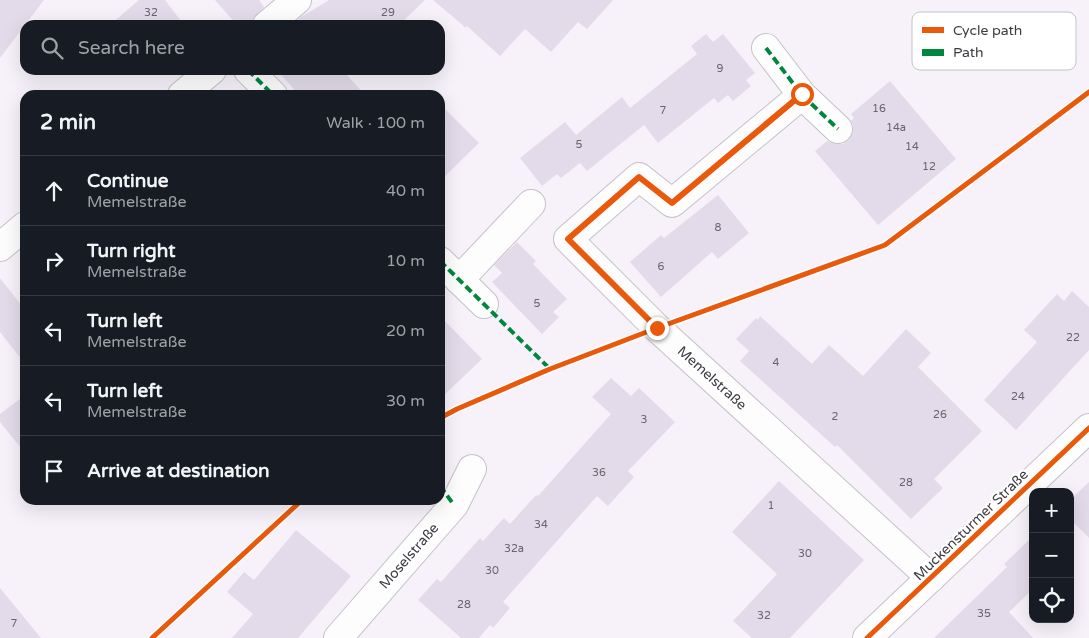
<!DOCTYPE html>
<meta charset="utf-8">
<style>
body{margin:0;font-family:"Varela Round",sans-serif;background:#20242c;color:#f1f3f6}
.controls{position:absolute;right:15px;bottom:15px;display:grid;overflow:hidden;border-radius:10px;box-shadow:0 5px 20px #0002}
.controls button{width:45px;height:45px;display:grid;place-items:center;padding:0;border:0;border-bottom:1px solid #363941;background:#171b24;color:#f1f3f6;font:25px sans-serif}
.stop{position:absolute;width:15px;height:15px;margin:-11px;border:4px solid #ea580c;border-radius:50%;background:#fff}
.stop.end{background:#ea580c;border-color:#fff;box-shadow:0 1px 5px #0008}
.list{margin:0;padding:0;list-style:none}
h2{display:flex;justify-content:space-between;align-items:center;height:65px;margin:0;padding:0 20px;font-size:21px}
h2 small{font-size:16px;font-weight:400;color:#9ea1a6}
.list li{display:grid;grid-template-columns:32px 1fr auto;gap:15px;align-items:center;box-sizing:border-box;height:70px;padding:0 20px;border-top:1px solid #363941}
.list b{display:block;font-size:19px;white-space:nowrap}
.list p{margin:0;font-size:16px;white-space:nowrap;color:#9ea1a6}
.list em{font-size:16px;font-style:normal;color:#9ea1a6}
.icon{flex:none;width:28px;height:28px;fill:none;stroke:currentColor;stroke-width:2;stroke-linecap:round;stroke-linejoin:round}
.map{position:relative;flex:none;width:1089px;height:638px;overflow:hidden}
.search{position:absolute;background:#171b24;box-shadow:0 5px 20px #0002;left:20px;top:20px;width:425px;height:55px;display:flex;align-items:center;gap:12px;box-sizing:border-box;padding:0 18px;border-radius:15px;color:#9ea1a6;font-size:19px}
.panel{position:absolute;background:#171b24;box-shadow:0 5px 20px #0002;left:20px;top:90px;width:425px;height:415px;border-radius:15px}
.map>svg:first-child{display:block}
</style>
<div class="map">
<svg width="1089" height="638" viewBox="0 0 1089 638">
<rect width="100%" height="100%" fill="#f7f2fa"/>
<!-- building -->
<path fill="#e3dbea" d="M0,0H44L0,58Z
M139,0H165L184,25H110Z
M215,0H259L264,7L253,19L252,25H237Z
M329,0H425L399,25H291L301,17Z
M433,0H613L587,29L578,22L551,52L525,29L500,56L467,26L466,28Z
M706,34L713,42L723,34L755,73L746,80L751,86L733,101L728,95L718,103L714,98L658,143L644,125L587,171L580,163L561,178L557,174L542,186L520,158L565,122L576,135L622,97L630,108L697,54L691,46Z
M277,70H352L347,75L365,95H299Z
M890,81L956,159L878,225L815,151L827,141L835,144H843L849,140L853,132V125L851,121L854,118L851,114Z
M440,104L479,143L440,181Z
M718,195L749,233L718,259L712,252L661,297L630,262L661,235L664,238Z
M517,242L536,261L533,264L567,299L553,312L559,317L542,334L492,282L502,273L494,265Z
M0,278L25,310V364L0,332Z
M1072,291L1089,307V350L1016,430L984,400L1037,342L1024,330L1057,294L1064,301Z
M440,316L482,359L440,399Z
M760,316L812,364L829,345L863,376L906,329L931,353L918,367L982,431L934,479L943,488L911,519L837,445L835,447L740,361L749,351L736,339L756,318L758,320Z
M611,378L631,396L639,388L675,422L628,471L634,477L608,506L597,496L503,602L510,608L493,628L490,625L479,638H461L418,600L437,579L441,582L480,538L483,541L504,518L510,524L536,495L538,496L611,414L592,397Z
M25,395V453L0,422V414Z
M779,481L864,560L790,638H752L733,621L777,574L732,532Z
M1089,482V538L1070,519V500Z
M296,530L351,576L298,638H232L253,614L227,592L244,572L254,580Z
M1033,536V593L1031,591L1009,612L1033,638H934L1007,567L1004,564Z
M0,588L41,638H0Z"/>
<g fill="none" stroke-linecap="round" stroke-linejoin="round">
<!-- minor casing -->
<g stroke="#c5c1c7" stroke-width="30">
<path id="minor" d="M267,25L297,0
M766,48L802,95L838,129
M248,70L273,95
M182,95L212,70
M802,95L672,203L639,177L568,239L657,328L931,578
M0,247L25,226
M440,261L484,304
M459,280L531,204
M338,638L454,505L472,469"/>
</g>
<!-- major casing -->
<g stroke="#c5c1c7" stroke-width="30">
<path id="major" d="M867,638L1089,428"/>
</g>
<!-- minor -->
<use href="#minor" stroke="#fefdfe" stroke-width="28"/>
<!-- major -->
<use href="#major" stroke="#fefdfe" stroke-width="28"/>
<!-- quiet -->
<path stroke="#00873e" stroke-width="4" stroke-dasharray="8 4" stroke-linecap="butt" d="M766,48L802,95L838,129
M248,70L273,95
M440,261L550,369
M657,328L568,239L639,177L672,203L802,95
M440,486L454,505"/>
<!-- cycleway casing -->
<g stroke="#fff" stroke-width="8">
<path id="cycleway" d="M440,418L457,409L550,369L657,328L885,245L1089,92
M152,638L302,500
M867,638L1089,428"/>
</g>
<!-- cycleway -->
<use href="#cycleway" stroke="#e8590c" stroke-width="5"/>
</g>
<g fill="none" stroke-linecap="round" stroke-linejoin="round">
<!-- route -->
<path stroke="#ea580c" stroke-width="6" d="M657,328L568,239L639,177L672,203L802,94"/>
</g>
<g text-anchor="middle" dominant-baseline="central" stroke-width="4.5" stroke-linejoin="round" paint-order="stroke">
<!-- number labels -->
<g font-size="11" fill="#69646d">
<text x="151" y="12">32</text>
<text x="388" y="12">29</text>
<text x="720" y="68">9</text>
<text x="879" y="108">16</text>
<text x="663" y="110">7</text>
<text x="896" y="127">14a</text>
<text x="579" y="144">5</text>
<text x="912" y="146">14</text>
<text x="929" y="166">12</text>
<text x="718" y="227">8</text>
<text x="661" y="266">6</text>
<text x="537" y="303">5</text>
<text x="1073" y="337">22</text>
<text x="776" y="362">4</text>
<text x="1018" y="396">24</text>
<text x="940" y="414">26</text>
<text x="835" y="416">2</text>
<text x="644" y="419">3</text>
<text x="599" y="472">36</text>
<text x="906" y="482">28</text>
<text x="771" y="505">1</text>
<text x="541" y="524">34</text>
<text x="514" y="548">32a</text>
<text x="805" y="553">30</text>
<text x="492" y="570">30</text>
<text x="464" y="604">28</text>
<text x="984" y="613">35</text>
<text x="764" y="615">32</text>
<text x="14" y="623">7</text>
</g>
<!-- street labels -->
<g font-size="14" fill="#3f3b42" stroke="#fff">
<text transform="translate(712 378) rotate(42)">Memelstraße</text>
<text transform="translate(971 525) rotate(-44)">Muckensturmer Straße</text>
<text transform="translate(409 556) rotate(-49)">Moselstraße</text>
</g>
</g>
<!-- legend -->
<rect x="912" y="12" width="164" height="58" rx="8" fill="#fff" stroke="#c5c4c6" stroke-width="1"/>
<rect x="922" y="27" width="22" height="6" fill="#e8590c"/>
<rect x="922" y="49" width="22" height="7" fill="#00873e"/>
<g font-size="14" fill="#3f3b42">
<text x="953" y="35">Cycle path</text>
<text x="953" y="57">Path</text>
</g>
</svg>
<div class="controls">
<button>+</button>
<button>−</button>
<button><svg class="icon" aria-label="locate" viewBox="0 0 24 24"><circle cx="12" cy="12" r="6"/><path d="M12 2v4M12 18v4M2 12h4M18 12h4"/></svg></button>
</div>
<div class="stop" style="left:802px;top:94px"></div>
<div class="stop end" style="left:657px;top:328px"></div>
<div class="search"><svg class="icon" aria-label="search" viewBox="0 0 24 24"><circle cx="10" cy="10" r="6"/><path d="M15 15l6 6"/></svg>Search here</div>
<section class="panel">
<h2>2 min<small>Walk · 100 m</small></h2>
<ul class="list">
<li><svg class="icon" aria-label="ahead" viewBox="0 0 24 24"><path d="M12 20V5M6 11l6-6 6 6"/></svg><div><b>Continue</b><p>Memelstraße</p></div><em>40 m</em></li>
<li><svg class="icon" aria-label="right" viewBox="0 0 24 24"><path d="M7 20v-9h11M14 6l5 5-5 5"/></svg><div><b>Turn right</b><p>Memelstraße</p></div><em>10 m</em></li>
<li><svg class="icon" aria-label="left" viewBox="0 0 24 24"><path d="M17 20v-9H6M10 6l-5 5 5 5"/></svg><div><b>Turn left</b><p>Memelstraße</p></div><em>20 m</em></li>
<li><svg class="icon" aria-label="left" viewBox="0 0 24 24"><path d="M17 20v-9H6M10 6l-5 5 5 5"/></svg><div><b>Turn left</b><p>Memelstraße</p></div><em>30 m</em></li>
<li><svg class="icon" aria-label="arrive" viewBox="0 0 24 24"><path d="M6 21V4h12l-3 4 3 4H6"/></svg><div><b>Arrive at destination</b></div></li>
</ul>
</section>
</div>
